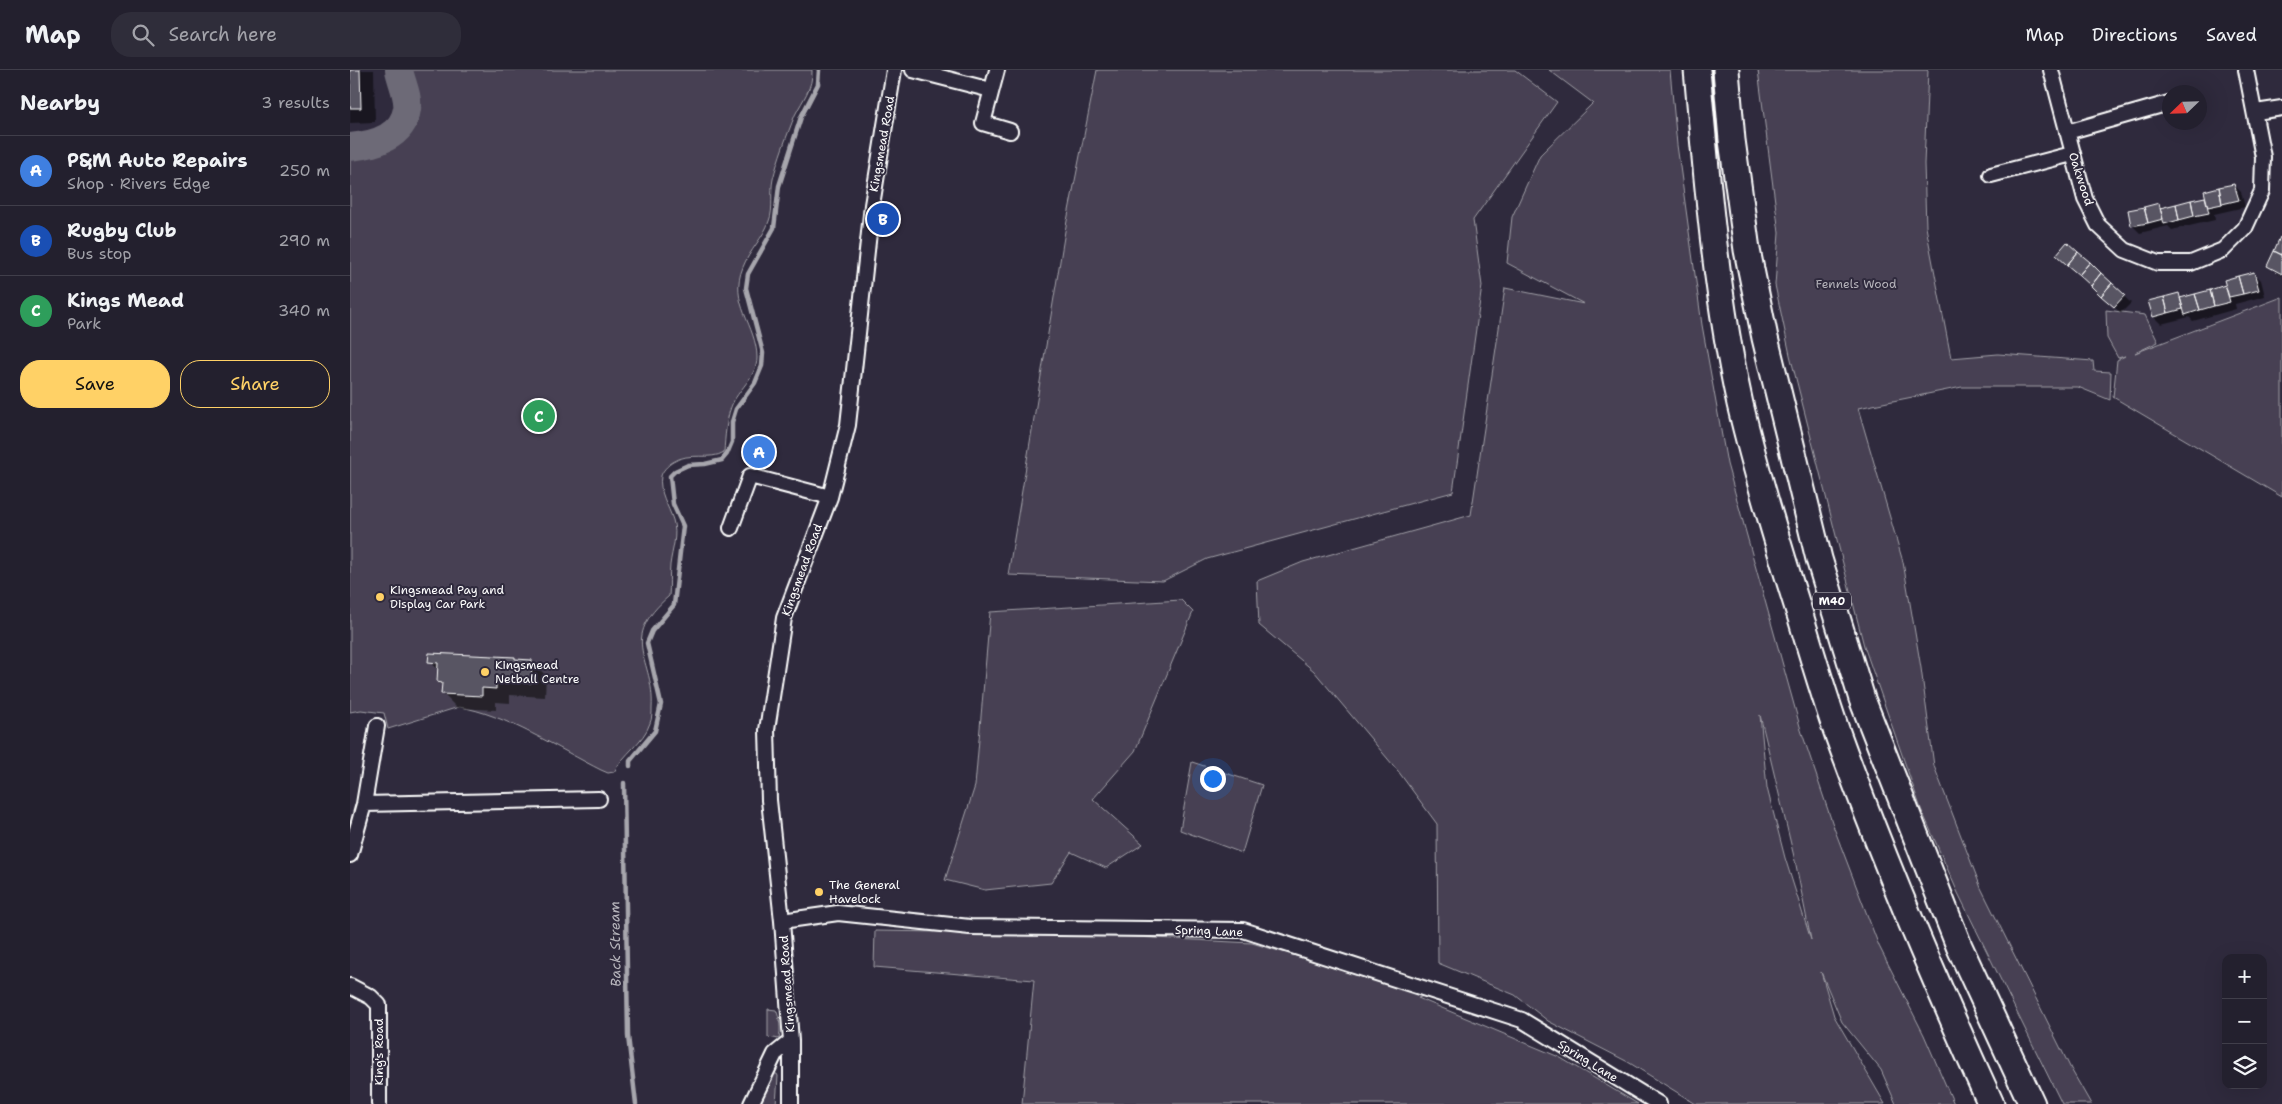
<!DOCTYPE html>
<meta charset="utf-8">
<style>
body{margin:0;font-family:"Shantell Sans",sans-serif;background:#2f2d3a;color:#f1f3f6}
.controls{position:absolute;right:15px;bottom:15px;display:grid;overflow:hidden;border-radius:10px;box-shadow:0 5px 20px #0002}
.controls button{width:45px;height:45px;display:grid;place-items:center;padding:0;border:0;border-bottom:1px solid #403e4a;background:#23202e;color:#f1f3f6;font:25px sans-serif}
.compass{position:absolute;left:1812px;top:15px;width:45px;height:45px;border-radius:50%;background:#23202e;box-shadow:0 5px 20px #0002;rotate:247deg}
.you{position:absolute;left:862px;top:708px;width:18px;height:18px;margin:-12px;border:4px solid #fff;border-radius:50%;background:#1a73e8;box-shadow:0 0 0 8px #1a73e833}
.badge{display:grid;place-items:center;width:32px;height:32px;border-radius:50%;background:#ffd166;color:#fff;font-size:16px;font-weight:700}
.pin{position:absolute;translate:-50% -50%;border:2px solid #fff;box-shadow:0 1px 5px #0006}
.list{margin:0;padding:0;list-style:none}
h2{display:flex;justify-content:space-between;align-items:center;height:65px;margin:0;padding:0 20px;font-size:21px}
h2 small{font-size:16px;font-weight:400;color:#a3a3aa}
.list li{display:grid;grid-template-columns:32px 1fr auto;gap:15px;align-items:center;box-sizing:border-box;height:70px;padding:0 20px;border-top:1px solid #403e4a}
.list b{display:block;font-size:19px;white-space:nowrap}
.list p{margin:0;font-size:16px;white-space:nowrap;color:#a3a3aa}
.list em{font-size:16px;font-style:normal;color:#a3a3aa}
.actions{display:flex;gap:10px;padding:15px 20px}
.actions a{flex:1;padding:11px 0;border:1px solid #ffd166;border-radius:20px;text-align:center;font-size:18px;color:#ffd166}
.actions .main{background:#ffd166;color:#111}
.icon{flex:none;width:28px;height:28px;fill:none;stroke:currentColor;stroke-width:2;stroke-linecap:round;stroke-linejoin:round}
.map{position:relative;flex:none;width:1932px;height:1034px;overflow:hidden}
header{display:flex;align-items:center;gap:30px;box-sizing:border-box;height:70px;padding:0 25px;background:#23202e;border-bottom:1px solid #403e4a}
header strong{font-size:24px}
nav{display:flex;gap:28px;margin-inline-start:auto;font-size:18px}
.search{width:350px;height:45px;background:#2f2d3a;display:flex;align-items:center;gap:12px;box-sizing:border-box;padding:0 18px;border-radius:20px;color:#a3a3aa;font-size:19px}
main{display:flex}
aside{flex:1;background:#23202e}
.map>svg:first-child{display:block}
</style>
<header>
<strong>Map</strong>
<div class="search"><svg class="icon" aria-label="search" viewBox="0 0 24 24"><circle cx="10" cy="10" r="6"/><path d="M15 15l6 6"/></svg>Search here</div>
<nav><a>Map</a><a>Directions</a><a>Saved</a></nav>
</header>
<main>
<aside>
<h2>Nearby<small>3 results</small></h2>
<ul class="list">
<li><span class="badge" style="background:#3f7fe0">A</span><div><b>P&amp;M Auto Repairs</b><p>Shop · Rivers Edge</p></div><em>250 m</em></li>
<li><span class="badge" style="background:#1a4fb4">B</span><div><b>Rugby Club</b><p>Bus stop</p></div><em>290 m</em></li>
<li><span class="badge" style="background:#2e9e5b">C</span><div><b>Kings Mead</b><p>Park</p></div><em>340 m</em></li>
</ul>
<div class="actions"><a class="main">Save</a><a>Share</a></div>
</aside>
<div class="map">
<svg width="1932" height="1034" viewBox="0 0 1932 1034">
<rect width="100%" height="100%" fill="#2f2a3d"/>
<filter id="ink" filterUnits="userSpaceOnUse"><feTurbulence type="fractalNoise" baseFrequency=".02" numOctaves="2"/><feDisplacementMap in="SourceGraphic" scale="10" xChannelSelector="R" yChannelSelector="G"/><feConvolveMatrix kernelMatrix="1 2 1 2 8 2 1 2 1" color-interpolation-filters="sRGB"/></filter>
<g filter="url(#ink)">
<!-- green -->
<path fill="#464152" stroke="#a2a0a8" fill-rule="evenodd" d="M53,0H462C463,18 453,29 445,45C437,65 428,89 423,109C420,122 424,139 419,151C414,167 399,181 393,197C378,233 407,255 407,288C407,307 387,320 381,337C376,351 375,367 374,382C361,391 339,381 323,392C318,395 312,401 311,406C308,421 319,437 323,450C328,466 322,479 320,495C319,505 320,516 319,526C267,571 305,588 302,638C302,643 302,649 300,653C294,672 273,684 264,702L258,703L251,700C211,680 153,643 109,637L38,659L34,643L11,640L0,642V82C9,81 22,81 31,77C66,61 60,31 53,0Z
M747,0H1165L1207,32L1123,150L1132,216L1103,422L857,489L813,511L658,505L715,161Z
M1199,0H1320L1327,75L1352,255L1377,394L1451,660L1484,758L1529,876L1574,965L1604,1034H1546L1531,1000L1492,952L1471,902L1484,946L1535,1034H1346L1278,992L1198,951L1165,925L1088,893L1087,754L1048,701L964,601L909,555L907,511L953,492L1121,445L1155,218L1234,234L1157,193L1162,147L1190,85L1243,33ZM1410,645L1446,795L1461,870L1435,788L1417,718Z
M1408,0H1578L1574,94L1576,157L1601,288L1648,284L1743,291L1744,301L1761,302L1760,330L1728,317H1612L1508,338L1553,492L1571,598L1584,696L1631,818L1721,999L1741,1034H1712L1608,823L1571,739L1514,576L1440,285L1425,215L1429,163Z
M1932,227V427L1763,327L1767,290L1775,286L1768,288L1757,268L1756,240L1795,245L1808,272L1785,283Z
M831,530L843,542L785,681L743,729L793,774L756,798L721,782L701,813L635,820L595,810L625,716L640,542Z
M842,692L912,715L892,783L830,760Z
M525,861L727,864L902,873L1077,925L1068,928L1209,987L1288,1034H672L684,910L524,897Z
M418,939L426,940C430,948 431,960 429,969L418,967Z
M422,1004H427L428,1006L426,1034H408Z"/>
<!-- shadow -->
<path fill="#0007" d="M0,0H24L25,52L0,53Z
M1884,115L1891,122L1895,137L1864,144L1865,150L1822,160L1818,156L1790,163L1783,156L1809,134L1813,138L1857,128Z
M1932,166V206L1918,196Z
M1717,173L1781,233L1771,243L1715,192Z
M1904,203L1911,210L1915,226L1885,234L1886,239L1843,251L1839,247L1811,254L1804,247L1828,224L1833,229L1877,216Z
M165,588L167,591H182L196,606L195,627L160,625V633L146,632V640L107,638L92,623L93,616L88,612L89,601L80,591Z"/>
<g fill="none" stroke-linecap="round" stroke-linejoin="round">
<!-- stream -->
<path stroke="#a7a6ad" stroke-width="4.5" d="M280,696V691L305,661L311,634L297,573L302,561L324,535L333,456L323,434L320,406L325,401L338,395L355,394L372,390L377,384L382,372V352L386,339L405,313L412,296L413,283L396,218L398,204L424,158L429,116L451,47L468,14L469,0
M274,713L278,966L286,1034"/>
<!-- river -->
<path stroke="#6d6a77" stroke-width="28" d="M0,77C24,75 53,67 57,39C59,27 51,11 49,0"/>
</g>
<!-- building -->
<path fill="#595564" stroke="#fff" d="M0,0H10L11,38H0Z
M1884,114L1889,130L1872,134L1869,117Z
M1869,117L1872,134L1858,137L1854,121Z
M1855,127L1859,143L1844,146L1841,130Z
M1841,130L1844,146L1829,150L1826,134Z
M1809,133L1813,149L1798,153L1794,137Z
M1826,134L1829,150L1814,154L1810,138Z
M1794,137L1798,153L1781,156L1778,140Z
M1930,167L1932,168V185L1924,181Z
M1717,172L1728,182L1717,195L1706,185Z
M1924,181L1932,185V204L1917,196Z
M1728,182L1740,192L1729,205L1717,195Z
M1740,192L1751,203L1741,216L1729,205Z
M1904,202L1909,220L1893,224L1888,206Z
M1751,203L1762,213L1751,226L1741,216Z
M1888,206L1893,224L1879,227L1874,210Z
M1762,213L1775,225L1764,237L1751,226Z
M1875,215L1880,232L1864,236L1860,220Z
M1860,220L1864,236L1850,240L1845,224Z
M1829,223L1833,239L1818,243L1814,227Z
M1845,224L1850,240L1835,245L1830,228Z
M1814,227L1818,243L1803,247L1798,231Z
M79,583L165,587V589L182,590L181,613L146,611V619L132,618V626L91,624L92,613L87,612L88,593L78,592Z"/>
<g fill="none" stroke-linecap="round" stroke-linejoin="round">
<!-- minor casing -->
<g stroke="#fff" stroke-width="18">
<path id="minor" d="M563,0L641,20
M647,0L633,53L660,61
M1701,0L1735,129L1748,155L1775,180L1808,193H1841L1873,180L1895,158L1912,121L1913,87L1896,0
M1906,42L1932,38
M1717,62L1819,33
M1641,105L1722,84
M381,458L400,406L480,427
M14,734L249,729
M0,785L14,734L27,656
M432,851L488,843L620,857L893,860L1172,950L1309,1034
M0,916L21,927L29,935V1034
M401,1034L425,984L441,971
M441,1034V971L432,851L419,730L417,660L434,548L480,427L498,355L522,135L544,0"/>
</g>
<!-- motorway casing -->
<g stroke="#fff" stroke-width="29">
<path id="motorway" d="M1347,0C1357,111 1366,225 1390,334C1407,406 1429,478 1451,548C1463,588 1475,629 1489,668C1534,792 1586,914 1641,1034
M1376,0L1382,70L1397,180L1415,268L1469,489L1512,629L1609,876L1682,1034"/>
</g>
<!-- minor -->
<use href="#minor" stroke="#2f2a3d" stroke-width="14"/>
<!-- motorway -->
<use href="#motorway" stroke="#2f2a3d" stroke-width="25"/>
</g>
</g>
<!-- markers -->
<g fill="#ffd166" stroke="#2f2a3d" stroke-width="2">
<circle cx="30" cy="527" r="5"/>
<circle cx="135" cy="602" r="5"/>
<circle cx="469" cy="822" r="5"/>
</g>
<g text-anchor="middle" dominant-baseline="central" stroke-width="4" stroke-linejoin="round" paint-order="stroke">
<!-- shield labels -->
<rect fill="#2f2a3d" stroke="#c1bfc5" stroke-width="1" x="1463" y="522.5" width="38" height="17" rx="4"/>
<g font-size="11" font-weight="bold" fill="#fff">
<text x="1482" y="531">M40</text>
</g>
<!-- street labels -->
<g font-size="12" fill="#fff" stroke="#2f2a3d">
<text transform="translate(532 74) rotate(-80)">Kingsmead Road</text>
<text transform="translate(1731 109) rotate(72)">Oakwood</text>
<text transform="translate(452 500) rotate(-70)">Kingsmead Road</text>
<text transform="translate(859 861) rotate(2)">Spring Lane</text>
<text transform="translate(437 914) rotate(-94)">Kingsmead Road</text>
<text transform="translate(29 982) rotate(-90)">King's Road</text>
<text transform="translate(1238 991) rotate(32)">Spring Lane</text>
</g>
<!-- park labels -->
<g font-size="12" fill="#b5b3ba" stroke="#2f2a3d">
<text x="1506" y="214">Fennels Wood</text>
</g>
<!-- poi labels -->
<g font-size="12" fill="#fff" stroke="#2f2a3d" text-anchor="start">
<text x="40" y="520">Kingsmead Pay and<tspan x="40" dy="14">Display Car Park</tspan></text>
<text x="145" y="595">Kingsmead<tspan x="145" dy="14">Netball Centre</tspan></text>
<text x="479" y="815">The General<tspan x="479" dy="14">Havelock</tspan></text>
</g>
<!-- water labels -->
<g font-size="14" font-style="italic" fill="#b6b4bb" stroke="#2f2a3d">
<text transform="translate(265 874) rotate(-91)">Back Stream</text>
</g>
</g>
</svg>
<div class="controls">
<button>+</button>
<button>−</button>
<button><svg class="icon" aria-label="layers" viewBox="0 0 24 24"><path d="M12 4l9 5-9 5-9-5zM3 14l9 5 9-5"/></svg></button>
</div>
<svg class="compass" viewBox="-18 -18 36 36"><path d="M0-13l5 13h-10z" fill="#e53935"/><path d="M0 13l5-13h-10z" fill="#a3a3aa"/></svg>
<div class="you"></div>
<div class="pin badge" style="left:409px;top:382px;background:#3f7fe0">A</div>
<div class="pin badge" style="left:533px;top:149px;background:#1a4fb4">B</div>
<div class="pin badge" style="left:189px;top:346px;background:#2e9e5b">C</div>
</div>
</main>
